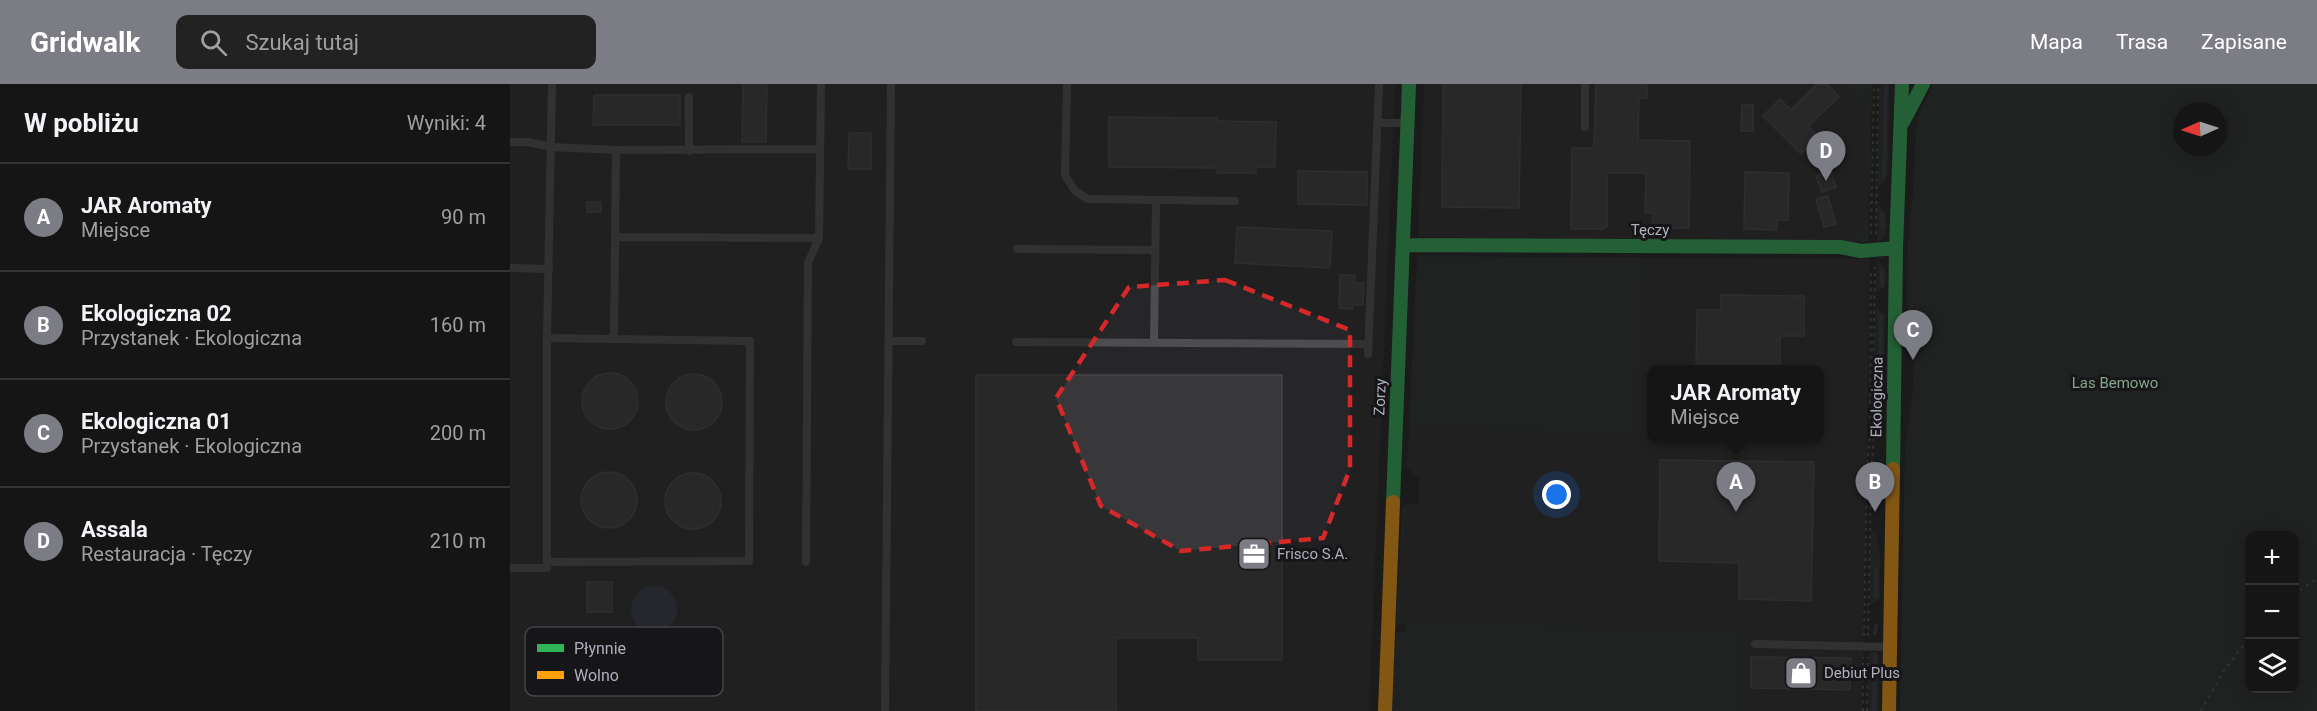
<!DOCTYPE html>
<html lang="pl">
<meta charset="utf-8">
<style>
body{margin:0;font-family:Roboto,sans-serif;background:#222;color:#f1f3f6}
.controls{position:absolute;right:18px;bottom:18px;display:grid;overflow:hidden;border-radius:12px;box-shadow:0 3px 15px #0003}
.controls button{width:54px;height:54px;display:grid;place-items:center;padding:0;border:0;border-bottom:2px solid #343434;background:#151515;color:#f1f3f6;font:30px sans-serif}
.compass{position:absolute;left:1663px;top:18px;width:54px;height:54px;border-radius:50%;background:#151515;box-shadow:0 3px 15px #0003;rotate:267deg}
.you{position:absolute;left:1047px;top:411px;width:21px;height:21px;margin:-15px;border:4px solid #fff;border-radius:50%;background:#1a73e8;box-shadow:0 0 0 9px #1a73e833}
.badge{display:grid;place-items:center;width:39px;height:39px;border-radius:50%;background:#7b7c84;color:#fff;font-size:20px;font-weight:700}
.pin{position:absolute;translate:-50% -50px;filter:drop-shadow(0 2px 3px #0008)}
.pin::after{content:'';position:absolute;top:32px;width:21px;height:18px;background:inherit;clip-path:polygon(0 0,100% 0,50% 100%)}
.popup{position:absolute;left:1137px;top:281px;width:177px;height:78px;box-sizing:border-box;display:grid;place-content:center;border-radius:12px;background:#151515;filter:drop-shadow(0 2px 4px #0005);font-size:20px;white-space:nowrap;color:#9d9fa0}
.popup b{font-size:22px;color:#f1f3f6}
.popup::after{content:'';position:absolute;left:50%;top:100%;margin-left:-12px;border:12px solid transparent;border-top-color:#151515}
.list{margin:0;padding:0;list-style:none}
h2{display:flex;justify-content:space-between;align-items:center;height:78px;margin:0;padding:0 24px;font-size:26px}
h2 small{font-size:20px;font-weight:400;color:#9d9fa0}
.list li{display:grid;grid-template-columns:39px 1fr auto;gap:18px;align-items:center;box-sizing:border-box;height:108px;padding:0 24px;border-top:2px solid #343434}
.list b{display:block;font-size:22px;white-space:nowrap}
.list p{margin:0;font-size:20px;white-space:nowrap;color:#9d9fa0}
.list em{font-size:20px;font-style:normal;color:#9d9fa0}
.icon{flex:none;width:33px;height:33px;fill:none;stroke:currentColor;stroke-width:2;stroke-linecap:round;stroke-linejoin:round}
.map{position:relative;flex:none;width:1807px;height:627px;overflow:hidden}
header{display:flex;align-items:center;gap:36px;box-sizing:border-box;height:84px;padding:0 30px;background:#7b7c84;color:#fff}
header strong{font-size:28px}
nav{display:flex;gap:33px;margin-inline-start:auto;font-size:21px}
.search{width:420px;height:54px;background:#222;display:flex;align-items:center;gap:15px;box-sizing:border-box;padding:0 21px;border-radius:12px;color:#9d9fa0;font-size:22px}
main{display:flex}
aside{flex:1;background:#151515}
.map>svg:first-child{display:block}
</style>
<header>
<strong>Gridwalk</strong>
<div class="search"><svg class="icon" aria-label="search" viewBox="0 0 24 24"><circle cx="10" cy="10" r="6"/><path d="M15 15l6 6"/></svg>Szukaj tutaj</div>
<nav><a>Mapa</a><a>Trasa</a><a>Zapisane</a></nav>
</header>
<main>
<aside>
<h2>W pobliżu<small>Wyniki: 4</small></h2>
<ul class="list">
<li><span class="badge">A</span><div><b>JAR Aromaty</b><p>Miejsce</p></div><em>90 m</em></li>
<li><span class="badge">B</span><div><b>Ekologiczna 02</b><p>Przystanek · Ekologiczna</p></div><em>160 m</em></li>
<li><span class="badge">C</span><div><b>Ekologiczna 01</b><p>Przystanek · Ekologiczna</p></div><em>200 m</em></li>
<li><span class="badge">D</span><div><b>Assala</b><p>Restauracja · Tęczy</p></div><em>210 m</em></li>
</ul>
</aside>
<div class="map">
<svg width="1807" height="627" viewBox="0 0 1807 627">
<rect width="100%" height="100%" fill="#1c1c1c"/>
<!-- built -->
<path fill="#262628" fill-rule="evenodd" d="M0,0H885L859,627H0Z
M914,0H1361L1359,158L908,153Z
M1135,174L1360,175L1352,627H1231V547L892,535L896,430L908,420L909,394L897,384L899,345L1131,350ZM1142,286H1310V354H1142Z"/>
<!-- green -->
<path fill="#242b26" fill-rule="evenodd" d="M1335,0H1362L1360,103H1357L1352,23Z
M1369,0H1379L1378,89L1374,98L1368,102Z
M1423,0H1807V627H1390L1395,364L1403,305L1404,257L1397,222L1398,159L1403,107L1407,35ZM1672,27H1708V63H1672ZM1740,452H1784V604H1740Z
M1358,119H1360L1358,157L1355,158L1337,154L1359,132Z
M1367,120L1376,129L1377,149L1368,159Z
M907,172L1135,174L1131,350L899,345Z
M1368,176C1379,184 1381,204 1366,208Z
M1366,225L1375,230L1374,346H1370V332H1366L1364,274Z
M899,420H908L896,430L893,535L1231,547V627H880L886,548H896V540H886L892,424Z
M1361,448H1366L1370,472V515L1360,520Z
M1359,566L1369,571V627H1359Z"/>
<!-- water -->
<path fill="#2f353e" d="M121 525a23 23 0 1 1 46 0a23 23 0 1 1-46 0Z"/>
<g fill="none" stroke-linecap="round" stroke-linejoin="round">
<!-- stream -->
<path stroke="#2f353e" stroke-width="4" d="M1374,92L1376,3
M1372,129L1373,145
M1372,202V187
M1370,307L1371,232
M1366,486V513
M1365,549L1366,542
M1364,627L1365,570"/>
</g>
<!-- building -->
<path fill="#38383a" stroke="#454548" stroke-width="1.5" d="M233,0H257L256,58H232Z
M933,0H1011L1009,124L932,123Z
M1086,0H1137V14H1129L1128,56L1180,57L1179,144H1142L1143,129H1135L1136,89H1097V142L1093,145H1061L1062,64H1084Z
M1307,0H1317L1329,13L1298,42L1308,53L1291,70L1253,32L1270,15L1281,26Z
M84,11H170V41H83Z
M1232,21H1243V47H1231Z
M599,33L707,34V37L766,38L765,83H746V89H707V84L599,83Z
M339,49H361V85H338Z
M788,87L857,88V121L788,120Z
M1235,88L1279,89L1278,136H1267V146L1234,145Z
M1314,89H1321L1326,103L1312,108L1306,92Z
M1318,112L1326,140L1314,143L1306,115Z
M77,118H91V128H77Z
M727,143L822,147L820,184L725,179Z
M830,191H845L844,199H854L853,221H843L842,225L829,224Z
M1211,211L1294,212V252H1270V285H1186L1187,226H1211Z
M72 317a28 28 0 1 1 56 0a28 28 0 1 1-56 0Z
M156 318a28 28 0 1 1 56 0a28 28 0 1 1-56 0Z
M466,291H772V576H688V554H606V627H466Z
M1150,376L1304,378L1301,517L1229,515V479L1149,477Z
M71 416a28 28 0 1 1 56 0a28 28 0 1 1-56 0Z
M155 417a28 28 0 1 1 56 0a28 28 0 1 1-56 0Z
M77,498H102V528H77Z
M1241,573L1341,574L1340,606L1241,604Z"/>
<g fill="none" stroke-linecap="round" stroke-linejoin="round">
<!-- path -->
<path stroke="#4d4d51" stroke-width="2" stroke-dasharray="3 4.5" stroke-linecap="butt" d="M1361,150L1364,0
M1366,150L1368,0
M1784,511L1807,494
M1354,552L1357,384L1360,351L1361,186
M1358,552L1361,394L1364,351L1363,284L1365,183
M1353,627V573
M1357,627L1358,573
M1691,627L1713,588L1740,552"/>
<!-- lane -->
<path stroke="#4c4d4f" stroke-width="8" d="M557,0L555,91L565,107L578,115L725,117
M868,39H896
M1075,43V0
M0,58H18L41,63L106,66L310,65
M179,67V13
M105,153L309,154
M507,165L645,166
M0,184L39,185
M104,255L106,66
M379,257H412
M506,258L858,260
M644,259L646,116
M858,270L869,0
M37,478L239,477L240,257L37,254
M296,478L298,179L309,154L311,0
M0,484H37V254L42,0
M1245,560L1378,563
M375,625L381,0"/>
<!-- fast -->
<path stroke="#30b455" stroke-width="14" d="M1393,38L1413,0
M893,161L1330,163L1351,167L1386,164
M1383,385L1386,164L1392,0
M883,418L899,0"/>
<!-- slow -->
<path stroke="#ff9f0a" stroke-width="14" d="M875,627L883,418
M1379,627L1383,385"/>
</g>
<!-- marked area -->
<path d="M0 0H1807V627H0ZM715,196L840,246V385L813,454L671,467L591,422L546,314L619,203Z" fill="#1c1c1c" fill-opacity=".55" fill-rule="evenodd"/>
<path fill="none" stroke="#d62828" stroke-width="4.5" stroke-dasharray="12 8" stroke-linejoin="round" d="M715,196L840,246V385L813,454L671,467L591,422L546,314L619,203Z"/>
<!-- icons -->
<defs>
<g id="office-square" transform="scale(1.725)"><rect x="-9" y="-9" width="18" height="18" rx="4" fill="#7b7c84" stroke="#161618"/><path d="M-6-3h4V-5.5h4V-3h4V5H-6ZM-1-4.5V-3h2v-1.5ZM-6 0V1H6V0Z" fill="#fff"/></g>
<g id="shop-square" transform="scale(1.725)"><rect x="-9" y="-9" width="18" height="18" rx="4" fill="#7b7c84" stroke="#161618"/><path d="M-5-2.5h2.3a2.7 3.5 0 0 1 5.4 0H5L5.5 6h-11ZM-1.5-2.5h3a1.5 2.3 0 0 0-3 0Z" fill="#fff"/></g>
</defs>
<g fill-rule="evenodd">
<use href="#office-square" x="744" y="470"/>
<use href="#shop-square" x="1291" y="589"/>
</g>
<g text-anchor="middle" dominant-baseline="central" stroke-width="6" stroke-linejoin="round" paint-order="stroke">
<!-- street labels -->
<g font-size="15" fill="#aeb0bc" stroke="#161618">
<text x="1140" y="146">Tęczy</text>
<text transform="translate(870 313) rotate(-88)">Zorzy</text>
<text transform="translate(1367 313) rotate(-89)">Ekologiczna</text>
</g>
<!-- park labels -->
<g font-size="15" fill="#86a68d" stroke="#161618">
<text x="1605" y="299">Las Bemowo</text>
</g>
<!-- poi labels -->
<g font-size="15" fill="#aeb0bc" stroke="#161618" text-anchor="start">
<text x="767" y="470">Frisco S.A.</text>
<text x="1314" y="589">Debiut Plus</text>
</g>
</g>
<!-- legend -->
<rect x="15" y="543" width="198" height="69" rx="9" fill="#161618" stroke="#444449" stroke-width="1.5"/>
<rect x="27" y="560" width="27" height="8" fill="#30b455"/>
<rect x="27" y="587" width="27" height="8" fill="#ff9f0a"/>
<g font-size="16" fill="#aeb0bc">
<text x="64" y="570">Płynnie</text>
<text x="64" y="597">Wolno</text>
</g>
</svg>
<div class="controls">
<button>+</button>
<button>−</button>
<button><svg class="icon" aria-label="layers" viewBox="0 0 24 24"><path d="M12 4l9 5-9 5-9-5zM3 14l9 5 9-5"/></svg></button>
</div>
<svg class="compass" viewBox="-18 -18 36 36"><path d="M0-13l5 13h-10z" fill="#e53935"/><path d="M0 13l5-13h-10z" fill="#9d9fa0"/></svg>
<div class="you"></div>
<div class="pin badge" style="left:1226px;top:428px">A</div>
<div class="popup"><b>JAR Aromaty</b>Miejsce</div>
<div class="pin badge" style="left:1365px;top:428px">B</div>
<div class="pin badge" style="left:1403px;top:276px">C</div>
<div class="pin badge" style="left:1316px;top:97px">D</div>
</div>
</main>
